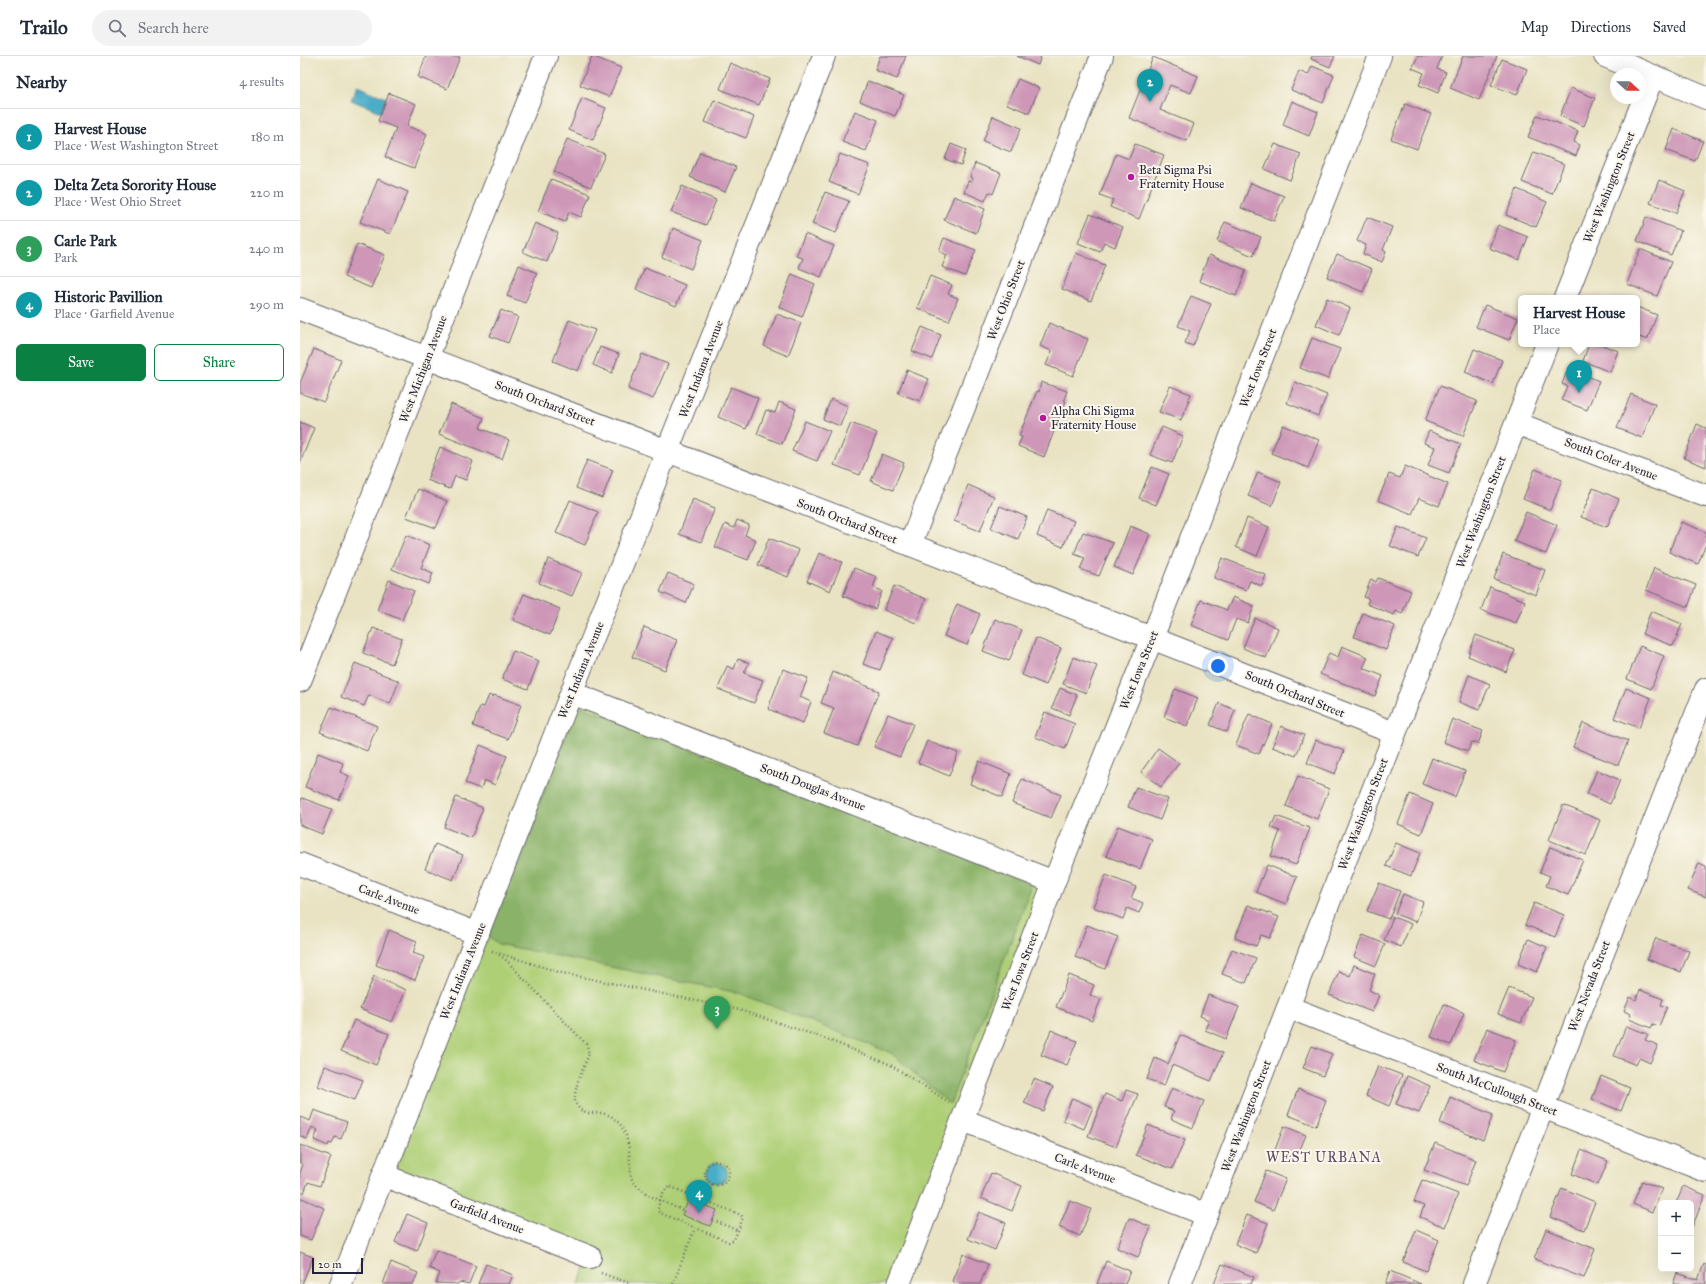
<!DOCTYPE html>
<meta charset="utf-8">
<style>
body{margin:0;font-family:"IM FELL Great Primer",serif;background:#f2f2f3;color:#1f2937}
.controls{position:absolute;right:12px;bottom:12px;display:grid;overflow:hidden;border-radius:6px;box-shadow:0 4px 16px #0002}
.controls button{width:36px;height:36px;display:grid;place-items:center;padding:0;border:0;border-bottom:1px solid #e0e1e3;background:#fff;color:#1f2937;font:20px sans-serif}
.compass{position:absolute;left:1310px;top:12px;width:36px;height:36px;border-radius:50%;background:#fff;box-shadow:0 4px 16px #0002;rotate:112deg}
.scale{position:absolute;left:12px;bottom:10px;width:51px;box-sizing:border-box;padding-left:4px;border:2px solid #22223b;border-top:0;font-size:11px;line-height:14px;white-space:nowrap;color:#22223b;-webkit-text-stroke:3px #fbf7ec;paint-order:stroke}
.you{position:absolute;left:918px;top:610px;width:14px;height:14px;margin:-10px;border:3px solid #fff;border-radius:50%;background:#1a73e8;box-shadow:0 0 0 6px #1a73e833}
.badge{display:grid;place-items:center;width:26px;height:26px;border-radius:50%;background:#0b8043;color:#fff;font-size:13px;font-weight:700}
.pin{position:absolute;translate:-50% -33px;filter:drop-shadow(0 1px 2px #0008)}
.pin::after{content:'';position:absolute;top:21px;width:14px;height:12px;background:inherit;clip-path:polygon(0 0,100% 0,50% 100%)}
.popup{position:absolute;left:1218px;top:239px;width:122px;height:52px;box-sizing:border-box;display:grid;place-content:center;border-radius:6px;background:#fff;filter:drop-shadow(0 1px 3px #0005);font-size:13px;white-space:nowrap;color:#747a83}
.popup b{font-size:15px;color:#1f2937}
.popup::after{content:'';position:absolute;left:50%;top:100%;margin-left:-8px;border:8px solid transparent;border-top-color:#fff}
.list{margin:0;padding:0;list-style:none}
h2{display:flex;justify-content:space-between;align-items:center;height:52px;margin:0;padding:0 16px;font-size:17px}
h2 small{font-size:13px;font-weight:400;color:#747a83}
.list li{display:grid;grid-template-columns:26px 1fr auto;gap:12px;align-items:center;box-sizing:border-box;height:56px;padding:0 16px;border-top:1px solid #e0e1e3}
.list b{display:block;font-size:15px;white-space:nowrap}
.list p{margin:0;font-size:13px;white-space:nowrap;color:#747a83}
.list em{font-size:13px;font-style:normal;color:#747a83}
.actions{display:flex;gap:8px;padding:12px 16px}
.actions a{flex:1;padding:9px 0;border:1px solid #0b8043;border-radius:6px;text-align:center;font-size:14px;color:#0b8043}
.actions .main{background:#0b8043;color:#fff}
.icon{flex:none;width:22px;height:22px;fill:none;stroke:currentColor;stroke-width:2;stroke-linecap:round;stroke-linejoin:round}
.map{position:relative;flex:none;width:1406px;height:1228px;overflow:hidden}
header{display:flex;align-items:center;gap:24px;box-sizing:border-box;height:56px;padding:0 20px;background:#fff;border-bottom:1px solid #e0e1e3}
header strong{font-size:19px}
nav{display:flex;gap:22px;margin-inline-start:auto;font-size:14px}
.search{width:280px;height:36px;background:#f2f2f3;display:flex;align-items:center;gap:10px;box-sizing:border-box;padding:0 14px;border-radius:22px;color:#747a83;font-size:15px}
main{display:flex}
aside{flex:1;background:#fff}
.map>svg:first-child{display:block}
</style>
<header>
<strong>Trailo</strong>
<div class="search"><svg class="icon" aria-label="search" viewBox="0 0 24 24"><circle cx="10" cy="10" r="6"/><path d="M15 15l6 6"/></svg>Search here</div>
<nav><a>Map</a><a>Directions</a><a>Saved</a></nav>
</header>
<main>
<aside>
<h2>Nearby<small>4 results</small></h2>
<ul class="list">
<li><span class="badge" style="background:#0f9aa8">1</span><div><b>Harvest House</b><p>Place · West Washington Street</p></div><em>180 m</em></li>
<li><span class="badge" style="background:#0f9aa8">2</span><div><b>Delta Zeta Sorority House</b><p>Place · West Ohio Street</p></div><em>220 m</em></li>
<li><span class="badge" style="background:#2e9e5b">3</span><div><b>Carle Park</b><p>Park</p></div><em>240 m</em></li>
<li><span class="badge" style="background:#0f9aa8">4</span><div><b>Historic Pavillion</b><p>Place · Garfield Avenue</p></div><em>290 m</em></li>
</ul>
<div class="actions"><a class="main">Save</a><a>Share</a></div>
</aside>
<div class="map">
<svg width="1406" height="1228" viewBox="0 0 1406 1228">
<rect width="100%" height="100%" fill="#fbf7ec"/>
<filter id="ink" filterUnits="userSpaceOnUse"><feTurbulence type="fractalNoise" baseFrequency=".025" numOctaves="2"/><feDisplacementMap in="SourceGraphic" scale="8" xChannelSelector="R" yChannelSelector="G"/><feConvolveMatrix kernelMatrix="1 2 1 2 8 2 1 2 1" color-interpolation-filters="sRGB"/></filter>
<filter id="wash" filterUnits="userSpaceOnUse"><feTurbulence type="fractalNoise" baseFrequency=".012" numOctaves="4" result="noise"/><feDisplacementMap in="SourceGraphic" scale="16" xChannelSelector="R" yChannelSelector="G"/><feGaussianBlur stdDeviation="0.9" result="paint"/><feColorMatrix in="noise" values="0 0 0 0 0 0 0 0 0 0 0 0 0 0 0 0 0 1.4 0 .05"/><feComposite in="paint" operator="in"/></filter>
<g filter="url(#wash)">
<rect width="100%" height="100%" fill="#e9e3c3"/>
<!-- green -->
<path fill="#aecf76" stroke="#687858" d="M272,637L754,826L591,1228H279L290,1201L83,1119Z"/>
<!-- forest -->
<path fill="#8ab267" stroke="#566a51" d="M278,649L732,829L650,1048L591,997L439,937L198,888L188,880Z"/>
<!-- water -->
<path fill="#48adc7" stroke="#356881" d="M57,30L86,42L81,56L51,44Z
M407 1117a10 10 0 1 1 20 0a10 10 0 1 1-20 0Z"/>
<g id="blocks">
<!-- building -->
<path fill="#ce97b8" d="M126,0L160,1L147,33L118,21Z
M292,0L321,12L309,41L280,29Z
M580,0H606L597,23L575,14Z
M717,0H741L738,9Z
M1012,0H1035L1030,11L1011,3Z
M1118,0H1142L1137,13L1146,16L1138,37L1119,29L1124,17L1112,12Z
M1163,0H1197L1179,44L1150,32Z
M853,1L898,20L891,37L870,29L860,54L894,68L887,85L829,62Z
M1202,3L1227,13L1217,39L1191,29Z
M430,7L470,23L459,49L420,33Z
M1012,10L1034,19L1023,47L991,34L999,15L1008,19Z
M718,23L739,32L729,57L707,48Z
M568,25L604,39L595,60L560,45Z
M1271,32L1295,42L1284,70L1260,60Z
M89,37L116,48L107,70L127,78L114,112L85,101L96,72L78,65Z
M282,42L306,52L293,84L269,74Z
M414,44L454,61L446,82L405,66Z
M992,45L1018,56L1009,80L983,69Z
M1105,48L1131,58L1117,93L1091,83Z
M555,55L578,64L566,95L542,86Z
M1237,59L1278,75L1274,86L1280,89L1276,100L1228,81Z
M693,60L721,72L711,96L683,85Z
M1374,73L1403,85L1395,105L1366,94Z
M267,83L305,98L291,131L254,116Z
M651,88L666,94L661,109L645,103Z
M835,88L864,99L839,163L810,151L813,144L800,139L816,98L829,103Z
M975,88L1001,98L990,124L964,113Z
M400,96L436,111L425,136L390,121Z
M1234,96L1264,108L1252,138L1222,126Z
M540,98L570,109L558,138L529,126Z
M675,107L701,117L693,138L689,136L685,145L664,136L668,125L671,126L673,122L670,121Z
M78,123L108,136L90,178L60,166Z
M251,123L290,138L281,161L269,156L265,166L238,155Z
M1359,124L1385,135L1376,157L1350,147Z
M951,127L984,140L974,165L941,152Z
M382,130L416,144L406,169L371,156Z
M1217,133L1247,146L1236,171L1206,159Z
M525,136L549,145L536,177L512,168Z
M654,140L685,153L676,177L644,164Z
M790,158L823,171L815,191L804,186L800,196L778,187Z
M1067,161L1092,171L1083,194L1086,196L1082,206L1063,198L1066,189L1057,185Z
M1346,161L1381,175L1371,199L1337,185Z
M925,166L961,181L953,200L917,185Z
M235,167L258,177L247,206L223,196Z
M1198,169L1228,181L1219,204L1189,192Z
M373,172L403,184L391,213L362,201Z
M505,178L534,190L521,221L499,212L503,202L496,200Z
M644,182L676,194L665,220L642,211L647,199L639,195Z
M57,188L85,199L71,232L44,221Z
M1340,193L1371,206L1357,240L1327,228Z
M776,197L805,209L791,245L762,233Z
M1037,198L1072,213L1063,236L1027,221Z
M909,199L946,214L936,240L899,225Z
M219,209L237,217L225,247L207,240Z
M345,212L385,229L376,250L336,233Z
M492,218L515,228L502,261L479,251Z
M630,220L652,229L648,238L658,242L649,265L617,252Z
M891,240L911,248L893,290L885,287L890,275L878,270Z
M1027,242L1050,252L1039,279L1016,269Z
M1185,249L1218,262L1209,284L1176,271Z
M1337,251L1357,259L1347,284L1337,280Z
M201,254L218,261L208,287L190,280Z
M477,258L501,267L488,300L464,290Z
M269,264L295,274L278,315L253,305Z
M749,267L788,283L773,320L746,309L752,295L740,290Z
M622,271L641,279L632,303L612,295Z
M1012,282L1040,293L1028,323L1000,312Z
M1289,288H1300L1318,295L1310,316L1283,305Z
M300,291L319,298L312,317L293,309Z
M14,293L41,304L24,346L0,337V327Z
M1174,293L1202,304L1193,328L1165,316Z
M342,298L368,308L353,343L328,333Z
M607,314L629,323L620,345L598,337Z
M1274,314L1299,325L1287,354L1261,344L1267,330L1262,328L1267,315L1273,318Z
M741,326L767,335L764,344L766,345L744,401L718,390L722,381L719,380L737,335L739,336Z
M995,326L1027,339L1018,360L987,347Z
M870,330L891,338L881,364L859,356Z
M1140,330L1177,345L1163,380L1125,365Z
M431,331L458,342L446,373L418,361Z
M1331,338L1355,348L1342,382L1317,372Z
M531,343L548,350L540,370L523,363Z
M479,346L496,353L482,388L457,378L466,354L475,357Z
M151,348L184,362L180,372L209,384L202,403L139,378Z
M505,365L530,375L517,405L492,395Z
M0,366L14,372L0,407Z
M551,367L577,377L560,419L534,409Z
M1397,368L1406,372V411L1384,402Z
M983,369L1019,384L1008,412L971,397Z
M862,371L883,380L872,407L850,399Z
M1129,375L1161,388L1149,417L1128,409L1135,391L1124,387Z
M140,391L173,405L166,424L155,420L150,433L127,424Z
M582,398L604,407L593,434L571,425Z
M287,404L313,414L302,442L276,432Z
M1105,410L1148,428L1139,450L1119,442L1112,458L1078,444L1089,418L1100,422Z
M852,411L869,418L856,449L839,442Z
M1235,413L1262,424L1250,454L1223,443Z
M958,416L981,426L972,450L948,440Z
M668,429L694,440L680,475L654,465Z
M1293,432L1319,443L1307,471L1281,461Z
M118,433L147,445L136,472L106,461Z
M393,443L415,452L401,486L379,478Z
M270,444L298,456L285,489L256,477Z
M700,450L727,461L718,483L691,472Z
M747,454L774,465L763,491L737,480Z
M1226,456L1257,469L1246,498L1214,485Z
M947,462L969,471L957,500L936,491Z
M437,464L449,469L445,479L456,484L448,504L415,491L425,468L434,472Z
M1381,466L1406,476V488L1398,508L1369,496Z
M830,470L850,478L833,519L814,511Z
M1098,471L1126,482L1118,501L1090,490Z
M783,476L813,487L799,520L780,513L785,502L774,498Z
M106,479L130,489L121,512L133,517L129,528L92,513Z
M469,482L499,494L488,521L458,509Z
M519,497L542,506L530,535L507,525Z
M1203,498L1245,514L1236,539L1194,523Z
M922,502L966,519L962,530L950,525L946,534L914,522Z
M248,503L282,517L272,540L239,527Z
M554,512L577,521L573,531L582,535L575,553L543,540Z
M1354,512L1396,529L1388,551L1346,534Z
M368,517L394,528L386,547L360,536Z
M1078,522L1111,535L1102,558L1096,555L1094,559L1067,548L1069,543L1064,541L1071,523L1076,526Z
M89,524L114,535L102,564L77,554Z
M594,530L626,543L616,567L584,554Z
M1190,531L1225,545L1216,567L1181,554Z
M224,538L260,553L250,579L213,564Z
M933,541L954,550L948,567L936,563L928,584L891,569L901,544L927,554Z
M657,548L680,558L667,589L644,580Z
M1351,555L1382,568L1373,590L1342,578Z
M1063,557L1095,570L1086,594L1054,581Z
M955,562L978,572L966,602L943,592Z
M695,563L722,574L709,605L683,595Z
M344,571L377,584L365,614L332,601Z
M73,572L102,583L92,608L63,597Z
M576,575L593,582L580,614L563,608Z
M1176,579L1215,594L1206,616L1168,600Z
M736,582L761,592L746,629L722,619Z
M1042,590L1068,601L1063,612L1083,620L1075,640L1020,618L1029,597L1038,601Z
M1340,590L1364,600L1351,633L1327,623Z
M213,595L239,605L228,633L202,623Z
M773,601L797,610L786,637L763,628Z
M438,603L449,607L444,617L463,624L454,647L418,633L427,610L434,613Z
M55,607L99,625L90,648L69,639L64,650L41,641Z
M483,613L508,622L500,641L511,646L503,667L468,653Z
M533,616L579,635L557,690L524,677L534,652L521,647Z
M1169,619L1190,628L1179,654L1159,646Z
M760,632L777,639L769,659L752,652Z
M1326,632L1351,642L1339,672L1314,662Z
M875,633L898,642L887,670L864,661Z
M189,639L193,641L194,639L221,649L208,683L173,670L180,650L184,651Z
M919,647L935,654L927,676L910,669Z
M31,651L77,670L67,695L20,676Z
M745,656L775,668L765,693L735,681Z
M588,658L613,668L600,701L574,691Z
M949,658L972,668L959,698L936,689Z
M1152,663L1183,675L1178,688L1172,686L1168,695L1143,686Z
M1283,667L1328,685L1318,709L1273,691Z
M981,670L1004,679L996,700L972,691Z
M1016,684L1044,695L1035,718L1007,707Z
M627,685L658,697L649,720L618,707Z
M180,689L207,700L195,729L184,724L181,733L165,727Z
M858,692L879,707L861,731L841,716Z
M18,697L43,707L40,716L49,720L39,744L5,731Z
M1132,702L1165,715L1155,741L1122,728Z
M679,705L711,718L702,741L670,728Z
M1297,714L1320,724L1310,748L1287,738Z
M998,720L1029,733L1017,763L986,750Z
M722,723L761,739L751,762L712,747Z
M836,731L868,743L860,764L828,751Z
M1110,738L1133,748L1121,778L1098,768Z
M156,741L183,752L171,782L144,771Z
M2,742L32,753L22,778L0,769V748Z
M1263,749L1300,764L1286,799L1249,784Z
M976,760L1010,772L996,809L971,800L980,775L971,771Z
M818,770L852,783L840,813L806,800Z
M1096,787L1120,797L1111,820L1086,810Z
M135,788L163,799L153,824L125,813Z
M1250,791L1283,804L1268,839L1246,830L1250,820L1240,816Z
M1399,807L1406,810V841L1388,834Z
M967,809L997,821L986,848L956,836Z
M806,819L836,831L831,842L843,847L839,857L827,852L823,863L793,851Z
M1079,827L1100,835L1089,863L1067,855Z
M1103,838L1123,846L1116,866L1095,858Z
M1234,847L1264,859L1255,881L1225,869Z
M948,849L979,861L970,882L961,879L956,890L935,882Z
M1093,861L1111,868L1101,891L1084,884Z
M787,869L818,881L805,913L775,901Z
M89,874L117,885L113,897L124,901L115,924L76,909Z
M1063,879L1085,888L1076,910L1054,901Z
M1356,882L1389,895L1381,916L1347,903Z
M1228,883L1247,891L1237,916L1218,908Z
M932,893L956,902L946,927L922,918Z
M1054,909L1075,918L1069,934L1079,939L1072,956L1029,939L1039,915L1050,920Z
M769,919L794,929L790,939L801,943L792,965L756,951Z
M74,920L106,934L92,966L60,953Z
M1209,932L1232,941L1221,967L1198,958Z
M1340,934L1363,943L1361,949L1367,951L1359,970L1353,968L1351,972L1329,963L1331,958L1324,955L1330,941L1336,944Z
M908,939L939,951L926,983L905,974L909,964L900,960Z
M1144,948L1164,957L1151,989L1131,981Z
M54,964L89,978L76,1009L41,995Z
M1326,970L1348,978L1345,984L1358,989L1350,1007L1339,1002L1336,1009L1314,1000Z
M1187,972L1216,984L1203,1016L1174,1004Z
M751,974L777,985L767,1009L741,999Z
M880,979L923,997L911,1025L872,1009L864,1030L847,1023L855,1002L868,1008Z
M1012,990L1032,998L1023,1020L1003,1012Z
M25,1010L63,1024L55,1044L18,1030Z
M1078,1010L1102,1019L1089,1050L1066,1040Z
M1107,1020L1130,1030L1119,1057L1096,1048Z
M1301,1020L1330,1032L1321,1055L1292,1043Z
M734,1023L753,1031L743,1055L724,1047Z
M872,1032L904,1045L893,1072L871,1063L874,1055L864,1051Z
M998,1033L1026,1044L1016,1070L988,1059Z
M826,1034L838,1038L816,1091L788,1080L805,1038L822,1045Z
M1150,1041L1193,1059L1183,1084L1140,1067Z
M772,1042L793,1051L784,1073L763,1064Z
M14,1054L47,1066L41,1083L35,1081L32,1088L29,1087L28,1090L14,1084L18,1074L12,1071L7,1083L0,1080V1061L10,1065Z
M848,1069L885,1084L872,1113L836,1099Z
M984,1070L1006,1079L996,1103L975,1094Z
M1135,1087L1176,1104L1166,1130L1124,1114Z
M0,1089L31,1101L20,1130L8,1126L4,1137L0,1136V1117L3,1108L0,1107Z
M1281,1094L1308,1105L1298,1129L1272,1118Z
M966,1115L986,1123L973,1154L954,1146Z
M691,1117L722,1130L712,1155L681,1142Z
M1122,1124L1158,1138L1145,1171L1120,1161L1124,1150L1114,1146Z
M1342,1125L1362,1133L1352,1156L1333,1148Z
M1383,1130L1405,1139L1391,1174V1147H1376Z
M1262,1132L1295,1146L1284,1174L1250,1161Z
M2,1142L24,1152L11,1184L0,1180V1147Z
M389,1143L417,1154L410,1170L382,1159Z
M770,1145L791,1153L780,1180L759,1171Z
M679,1156L706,1167L695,1194L668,1183Z
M107,1158L128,1167L117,1195L95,1186Z
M947,1159L968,1167L956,1197L935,1188Z
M829,1162L851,1171L838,1201L817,1192Z
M1246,1173L1295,1193L1284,1222L1234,1203Z
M1116,1174L1139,1184L1126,1215L1103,1206Z
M136,1194L176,1210L169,1228L159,1226L158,1228L136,1227L140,1217L129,1212Z
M0,1196L13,1201L2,1228H0Z
M663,1198L688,1208L680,1228H659L652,1225Z
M806,1205L830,1215L825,1228H797Z
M91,1206L118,1217L113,1228H83Z
M186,1208L213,1219L209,1228H178Z
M922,1208L954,1221L951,1228H914Z
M1404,1208L1406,1209V1228H1373L1377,1217L1398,1224Z
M1090,1215L1121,1228H1085Z"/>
</g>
</g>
<g filter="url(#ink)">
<use href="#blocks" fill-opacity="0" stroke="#68666b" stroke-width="1"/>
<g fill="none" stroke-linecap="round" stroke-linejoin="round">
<!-- minor casing -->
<g stroke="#68666b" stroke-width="24">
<path id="minor" d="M1305,0L1406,42
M1265,242L1353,20
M0,253L836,576L1094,677
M1216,367L1406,440
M610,489L802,0
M0,625L246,0
M272,637L754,826
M0,808L178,878
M988,951L1406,1115
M663,1064L907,1159
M83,1119L290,1201
M41,1228L277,622L524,0
M599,1228L754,826L860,562L1080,0
M880,1228L1247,288
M1174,1228L1406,633"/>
</g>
<!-- path -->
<path stroke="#68666b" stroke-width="2.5" stroke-dasharray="1 3" stroke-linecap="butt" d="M192,895L262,917L436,953L521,981L589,1008L649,1046
M199,899L205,903L287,989L289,998L278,1025L275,1038V1047L280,1054L289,1057H302L311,1060L320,1068L326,1079L329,1093L331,1121L334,1127L348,1139L384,1155
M405 1117a12 12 0 1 1 24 0a12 12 0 1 1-24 0Z
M371,1131L441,1159L443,1162L434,1184L429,1186L360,1157L358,1154C359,1145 362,1133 371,1131Z
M406,1144L412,1128
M413,1164L439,1175
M301,1217L331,1228
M373,1228L395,1172"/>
<!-- minor -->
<use href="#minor" stroke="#fff" stroke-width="22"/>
</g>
</g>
<!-- markers -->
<g fill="#b5179e" stroke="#fbf7ec" stroke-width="1.5">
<circle cx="831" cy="121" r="4"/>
<circle cx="743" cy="362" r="4"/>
</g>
<g text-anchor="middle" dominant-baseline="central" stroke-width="4" stroke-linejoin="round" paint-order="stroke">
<!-- poi labels -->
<g font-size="12" fill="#22223b" stroke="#fbf7ec" text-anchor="start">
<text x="839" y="114">Beta Sigma Psi<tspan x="839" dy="14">Fraternity House</tspan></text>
<text x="751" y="355">Alpha Chi Sigma<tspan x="751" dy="14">Fraternity House</tspan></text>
</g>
<!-- street labels -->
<g font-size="12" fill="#22223b" stroke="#fbf7ec">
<text transform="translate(1309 131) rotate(-68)">West Washington Street</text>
<text transform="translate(706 244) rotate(-69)">West Ohio Street</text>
<text transform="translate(958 312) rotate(-69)">West Iowa Street</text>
<text transform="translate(123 313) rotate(-69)">West Michigan Avenue</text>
<text transform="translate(401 313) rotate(-69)">West Indiana Avenue</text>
<text transform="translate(245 347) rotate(21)">South Orchard Street</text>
<text transform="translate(1311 403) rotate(21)">South Coler Avenue</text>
<text transform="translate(1181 456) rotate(-69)">West Washington Street</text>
<text transform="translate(547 465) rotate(21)">South Orchard Street</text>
<text transform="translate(281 614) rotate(-68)">West Indiana Avenue</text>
<text transform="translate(839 614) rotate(-68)">West Iowa Street</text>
<text transform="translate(995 638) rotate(22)">South Orchard Street</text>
<text transform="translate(513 731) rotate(21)">South Douglas Avenue</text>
<text transform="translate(1063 758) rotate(-69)">West Washington Street</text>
<text transform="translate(89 843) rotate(21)">Carle Avenue</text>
<text transform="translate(163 915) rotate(-68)">West Indiana Avenue</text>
<text transform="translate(720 915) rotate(-69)">West Iowa Street</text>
<text transform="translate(1289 930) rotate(-69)">West Nevada Street</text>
<text transform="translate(1197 1033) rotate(21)">South McCullough Street</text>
<text transform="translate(946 1060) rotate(-69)">West Washington Street</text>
<text transform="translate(785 1112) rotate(21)">Carle Avenue</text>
<text transform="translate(187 1160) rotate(21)">Garfield Avenue</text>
</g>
<!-- quarter labels -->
<g font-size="14" letter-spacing="1" fill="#5e4b67" stroke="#fbf7ec">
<text x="1024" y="1101">WEST URBANA</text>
</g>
</g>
</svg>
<div class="controls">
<button>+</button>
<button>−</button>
</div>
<svg class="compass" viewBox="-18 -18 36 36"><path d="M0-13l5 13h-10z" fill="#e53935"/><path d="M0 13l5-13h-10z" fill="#747a83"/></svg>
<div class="scale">20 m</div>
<div class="you"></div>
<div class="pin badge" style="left:1279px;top:337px;background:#0f9aa8">1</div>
<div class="popup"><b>Harvest House</b>Place</div>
<div class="pin badge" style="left:850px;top:46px;background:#0f9aa8">2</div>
<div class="pin badge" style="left:417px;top:973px;background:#2e9e5b">3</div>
<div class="pin badge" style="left:399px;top:1157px;background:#0f9aa8">4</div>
</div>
</main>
